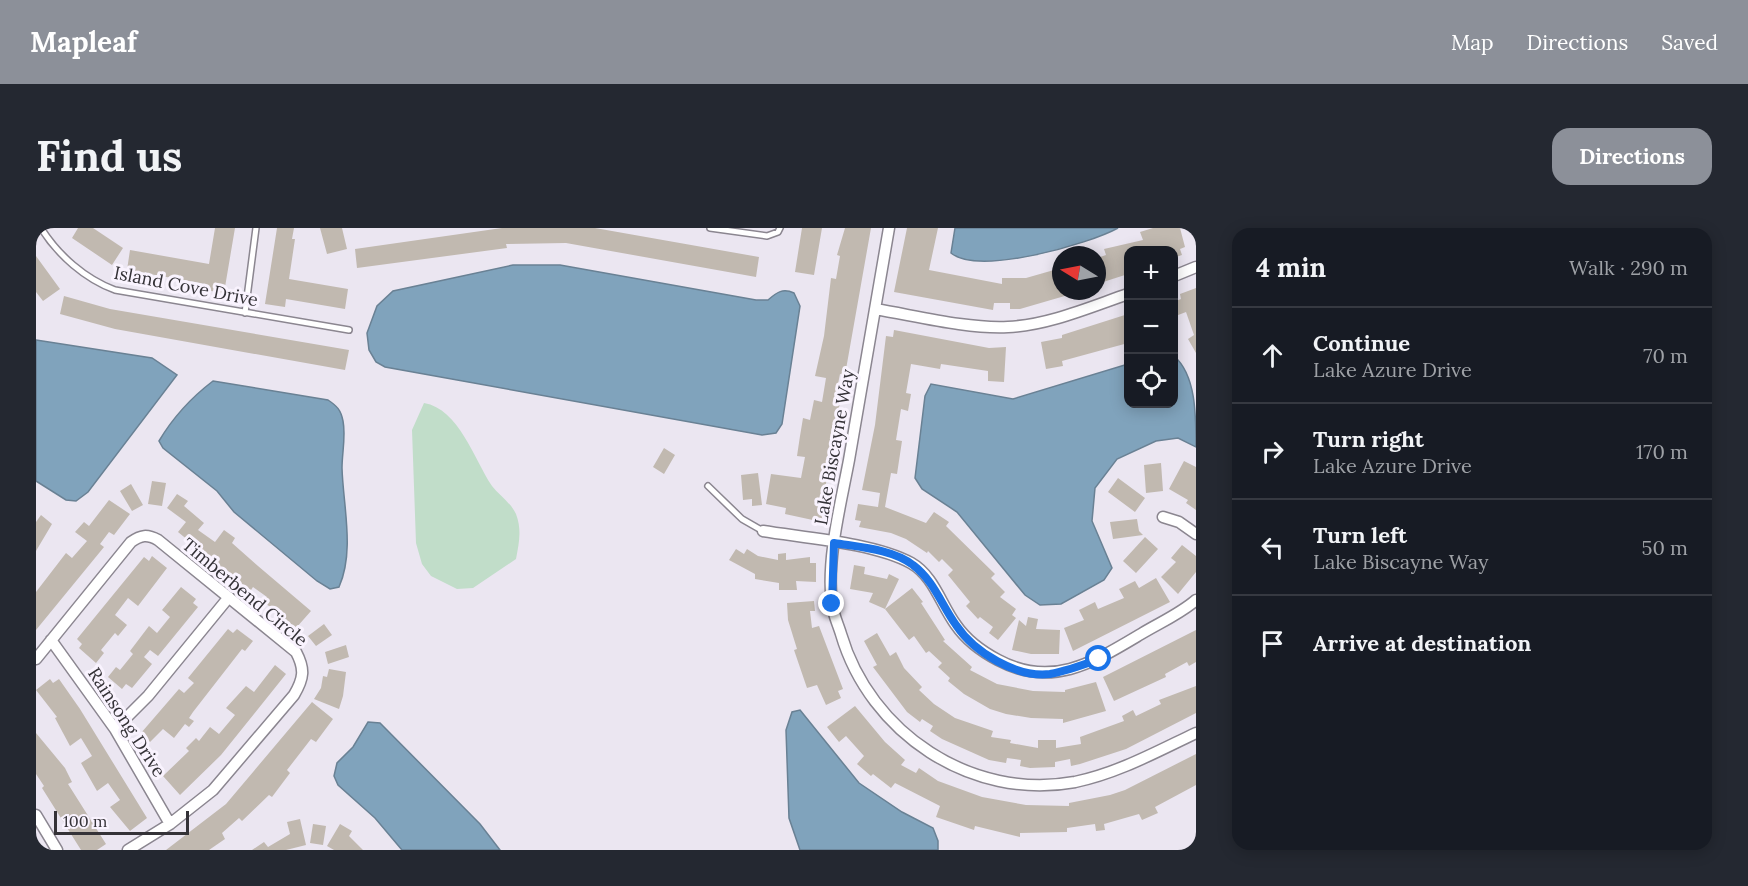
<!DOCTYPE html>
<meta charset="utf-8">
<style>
body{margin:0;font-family:Lora,serif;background:#242831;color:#f1f3f6}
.controls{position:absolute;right:18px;top:18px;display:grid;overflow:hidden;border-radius:12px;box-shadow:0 3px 15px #0003}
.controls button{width:54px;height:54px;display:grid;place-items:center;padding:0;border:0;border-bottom:2px solid #363941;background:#171b24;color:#f1f3f6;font:30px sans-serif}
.compass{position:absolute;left:1016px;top:18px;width:54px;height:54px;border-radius:50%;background:#171b24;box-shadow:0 3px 15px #0003;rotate:280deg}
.scale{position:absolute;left:18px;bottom:15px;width:135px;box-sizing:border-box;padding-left:6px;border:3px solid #343237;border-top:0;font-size:16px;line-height:21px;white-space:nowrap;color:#343237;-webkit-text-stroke:4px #f9f3fe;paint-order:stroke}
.stop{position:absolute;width:18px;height:18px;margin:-14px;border:4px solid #1a73e8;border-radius:50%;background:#fff}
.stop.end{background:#1a73e8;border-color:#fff;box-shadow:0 2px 6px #0008}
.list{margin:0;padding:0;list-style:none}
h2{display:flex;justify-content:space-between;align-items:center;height:78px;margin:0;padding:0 24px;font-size:26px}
h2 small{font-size:20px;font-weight:400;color:#9ea1a6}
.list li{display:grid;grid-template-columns:39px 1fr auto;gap:18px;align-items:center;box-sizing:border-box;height:96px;padding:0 24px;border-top:2px solid #363941}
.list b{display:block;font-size:22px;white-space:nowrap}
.list p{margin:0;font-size:20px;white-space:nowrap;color:#9ea1a6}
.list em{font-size:20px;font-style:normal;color:#9ea1a6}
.icon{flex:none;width:33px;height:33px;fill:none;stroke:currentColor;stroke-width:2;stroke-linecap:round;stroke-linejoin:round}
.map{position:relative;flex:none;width:1160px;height:622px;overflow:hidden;border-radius:18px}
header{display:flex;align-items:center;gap:36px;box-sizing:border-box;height:84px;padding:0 30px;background:#8c9099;color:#fff}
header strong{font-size:28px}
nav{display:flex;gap:33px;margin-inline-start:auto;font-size:21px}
.intro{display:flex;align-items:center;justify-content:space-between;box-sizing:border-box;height:144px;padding:0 36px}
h1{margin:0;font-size:42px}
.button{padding:15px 27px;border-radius:18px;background:#8c9099;color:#fff;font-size:21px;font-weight:700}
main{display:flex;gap:36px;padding:0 36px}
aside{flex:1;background:#171b24;border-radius:18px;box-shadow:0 3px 15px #0003}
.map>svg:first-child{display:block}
</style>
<header>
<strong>Mapleaf</strong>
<nav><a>Map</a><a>Directions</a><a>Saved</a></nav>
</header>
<div class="intro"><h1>Find us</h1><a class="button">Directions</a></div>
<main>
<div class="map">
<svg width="1160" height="622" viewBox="0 0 1160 622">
<rect width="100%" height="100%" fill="#ebe6f1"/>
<!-- green -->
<path fill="#c1ddc9" d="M388,175C423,181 438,231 456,258C463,267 475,275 480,286C486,302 483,315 480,331L437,360L421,361L395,348L386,336L380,315L376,202Z"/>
<!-- water -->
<path fill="#80a3bc" stroke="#698194" stroke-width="1.5" d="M919,0H1082C1053,16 943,48 915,25Z
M477,37H524L720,72H732C741,64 747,60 758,65L764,78L746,196L740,205L726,207L349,139L340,134L333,122L331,105L341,78L357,63Z
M0,112L116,130L141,147L52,264L40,273L30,272L0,253Z
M1138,128C1160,147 1160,187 1160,219L1142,210L1120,213L1081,231L1059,260L1056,293L1076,340L1068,352L1025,376L1004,377L989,367L921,284L886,261L879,250L889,168L895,156L977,171L1092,136V176H1138Z
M177,153L292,172C301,178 305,182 307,193C310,208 306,225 306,240C307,277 319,323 303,359L294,361L281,353L198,284L181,263L127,220L123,213C136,191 156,169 177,153Z
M764,482L823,555L866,584L897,600L902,613V622H764L753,590L750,502L756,484Z
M332,494L344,495L444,596L464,622H366L339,590L302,557L298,548L301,535L317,519Z"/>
<!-- building -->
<path fill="#c1b9b0" d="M42,0H57L87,20L76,37L36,10Z
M179,0H199L188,65L169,62L170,56L91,42L94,22L173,36Z
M241,0H258L256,11H259L253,51L312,61L309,81L250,71L249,79L229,76Z
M284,0H306L311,21L291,26Z
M466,0H559L723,29L720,49L530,15L470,16L471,20L321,40L319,21Z
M766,0H786L778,47L759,44Z
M809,0H835L809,147L804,146L801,161L806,162L788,267H791L786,294L749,286L750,280L730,276L735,246L765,250L769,229L761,228L764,208L767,190L774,192L778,172L786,174L790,150L779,148L788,108L795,50L800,51L804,28L801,27Z
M871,0H902L893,42L966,56V50H990L1025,40V63L1039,65L984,81H974V75H958L957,82L858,64Z
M1117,0H1144L1149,19L1144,21L1146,27L1137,30V22H1092V46L1061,56V30L1070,27L1068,21L1107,12L1104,4Z
M0,28L24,61L7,73L0,64Z
M1160,60V125L1152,111L1158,107L1150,84L1137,89V74L1145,71L1144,66Z
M28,68L74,81L313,122L309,142L79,101L24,86Z
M1092,86V115L1026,133L1027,138L1010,141L1005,114L1026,110V107Z
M858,102L953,120L970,119L968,154L952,153V143L905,136L904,141L875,136L870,165L875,166L872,183L865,181L860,212L866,213L861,246L855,245L849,279L890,295L898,284L913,294L910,298L959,346L955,350L969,364L964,369L980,381L976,387L980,390L962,412L953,405L957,399L944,389L942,391L930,378L934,374L912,347L917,342L906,331L903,334L892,323L891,325L870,311L855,305L823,299L825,293L819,292L822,276L842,279L844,265L826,262L839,197L850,108L857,109Z
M628,220L639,227L628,246L617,239Z
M1148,233L1160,239V282L1150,275L1152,272L1133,261Z
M1125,235L1127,263L1110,265L1108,237Z
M722,245L726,277L716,278V271L707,272L705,247Z
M1082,250L1109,270L1099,284L1072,264Z
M116,253L130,255L126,278L112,276Z
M95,256L107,277L96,283L84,263Z
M141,266L152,273L148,278L168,295L162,302L179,314L188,302L199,310L196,315L222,338L275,383L260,400L228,374L231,369L217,359L215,362L202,353L142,304L150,294L131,280Z
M73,272L94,286L78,307L73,304L64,316L68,319L0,402V364L30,325L36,330L51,313L39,304L48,294L53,298Z
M5,287L16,296L0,323V294Z
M1101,291L1103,303L1107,307L1077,311L1074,294Z
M1109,309L1122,321L1100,345L1087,333Z
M1146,317L1160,328V344L1142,366L1125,349L1140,334L1135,330Z
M700,321L708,326L711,321L722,328L742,332V326L750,325V332L774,329V335H780V354L760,353L761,362H743V355L719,351V346L693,332Z
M116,328L131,340L102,378L92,370L79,387L91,397L82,408L79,405L65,422L68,425L60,435L43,420L46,416L41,411L108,329L113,333Z
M818,337L829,339L828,346L851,351L853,346L863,351L849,381L833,374L837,365L814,361Z
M1120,350L1134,374L1037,423L1028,400L1048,392L1043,382L1059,374L1062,381L1088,370L1083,361L1099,353L1103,360Z
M145,359L160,371L157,375L162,379L122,428L114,422L108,429L116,436L96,460L90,456L86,461L72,449L80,439L84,442L97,426L94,423L113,398L121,405L134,389L126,382Z
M876,360L887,374L885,375L909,412L907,413L936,439L934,442L961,456L997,463L1029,464V462L1060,454L1070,483L1027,495V491L995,490L970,486L954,481L928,466L912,453L914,450L902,439L906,435L893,423L890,425L878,408L873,412L849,381Z
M778,373L779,383H774L776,400L783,398L807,461L802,463L805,470L790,477L781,457L771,460L758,422L761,421L752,392L751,375Z
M992,389L1002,391L1000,401L1024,402L1023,426H995L976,422L983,392L990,398Z
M288,396L296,407L280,418L272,408Z
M192,401L197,405L201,401L217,413L209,423L206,421L157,484L153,490L158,493L153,499L149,496L138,510L127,501L114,514L105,505L143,461L148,465L158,455L152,450Z
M1160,402V434L1153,438L1151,434L1129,446L1130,449L1078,473L1067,449Z
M841,405L854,428L860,424L868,440L886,459L883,462L898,476L919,490L957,503L955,509L975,512L974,515L1002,520V512H1020V520L1045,516L1044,509L1088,493L1086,488L1097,482L1100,488L1125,476L1123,472L1160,458V485L1090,521L1044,536L1035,538L1034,531L1019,534V539L994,540L984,538L985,532L971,530L970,535L953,532L906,511L894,503L897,498L886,491L884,494L871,484L837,439L841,437L828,413Z
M310,417L313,429L292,436L289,424Z
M239,437L250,446L185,527L144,567L127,548L153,523L150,520L160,510L163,513L174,499L183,506L199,487L190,480L210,458L218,464Z
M293,441L310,444L307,468L303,481L278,471L285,460L287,448L291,449Z
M14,451L17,455L23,451L44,481L111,590L94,603L74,579L84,572L72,555L61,563L45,535L56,528L45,510L34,518L19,490L21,489L0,462Z
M276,474L297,491L280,514L275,511L251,542L254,545L236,569L233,567L206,593L203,590L186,605L189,611L173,622H130L190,576Z
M819,478L849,514L869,532L865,537L880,545L883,540L902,553L946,569L990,577L1033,578V575L1074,567L1089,562L1160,526V557L1119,579L1122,585L1106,592L1103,586L1068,596L1069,602L1060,603L1059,596L1031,600V604L984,605V609L939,598L938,602L900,589L904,578L859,555L855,560L837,546L835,548L821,536L828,528L810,508L803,514L791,499Z
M0,505L29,540L36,554L32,556L70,616L61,622H45L6,560L8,558L0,546Z
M264,591L270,617L250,622H216L228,614L232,619L254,606L251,594Z
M277,596L290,598L287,617L274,615Z
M304,596L316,603L313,608L327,622H298L291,618Z"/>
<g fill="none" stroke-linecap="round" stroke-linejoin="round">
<!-- service casing -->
<g stroke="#8b8690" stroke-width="8">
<path id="service" d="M5,0C22,27 49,51 79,62L313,102
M674,0L731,8L742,4L744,0
M209,85L220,0
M672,258L706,291L727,303"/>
</g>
<!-- minor casing -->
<g stroke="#8b8690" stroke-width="13">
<path id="minor" d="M853,0C840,77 826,155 813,232C805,275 790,332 796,376C797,386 802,396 805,406C834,505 935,573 1039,554C1082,545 1120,524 1160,505
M1138,48L1160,39
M839,81C881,88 931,101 972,99C1013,97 1054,79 1092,66
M1127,289L1143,294L1160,306
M727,303C770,310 838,315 875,335C898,348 905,377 920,397C931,413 945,423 962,432C1016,461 1058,434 1105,406C1123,395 1144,386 1160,372
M15,412L79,501L134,596
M0,431L95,314C105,307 111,306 122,312L260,424C269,441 268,450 258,467L177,562L134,596L92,622
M79,501L112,468L193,369
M0,587L21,622"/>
</g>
<!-- service -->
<use href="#service" stroke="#fff" stroke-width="5"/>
<!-- minor -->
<use href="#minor" stroke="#fff" stroke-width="10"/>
</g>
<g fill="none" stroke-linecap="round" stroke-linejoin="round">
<!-- route -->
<path stroke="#1a73e8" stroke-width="8" d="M796,376L798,315C822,319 857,321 877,337C898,353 905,376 920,397C938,424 980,450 1014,446C1031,443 1047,437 1063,431"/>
</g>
<g text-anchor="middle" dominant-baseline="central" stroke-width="6" stroke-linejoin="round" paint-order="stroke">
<!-- street labels -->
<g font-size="18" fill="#343237" stroke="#f9f3fe">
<text transform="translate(150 58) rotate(11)">Island Cove Drive</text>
<text transform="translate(798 219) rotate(-80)">Lake Biscayne Way</text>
<text transform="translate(209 364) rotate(40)">Timberbend Circle</text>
<text transform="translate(91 494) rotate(57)">Rainsong Drive</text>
</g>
</g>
</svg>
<div class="controls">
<button>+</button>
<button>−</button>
<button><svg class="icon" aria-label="locate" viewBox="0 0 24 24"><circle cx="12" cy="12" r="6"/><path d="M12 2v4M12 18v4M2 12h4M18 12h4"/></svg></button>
</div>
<svg class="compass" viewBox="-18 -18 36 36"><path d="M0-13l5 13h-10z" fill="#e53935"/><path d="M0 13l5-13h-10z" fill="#9ea1a6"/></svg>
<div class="scale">100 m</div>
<div class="stop" style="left:1063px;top:431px"></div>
<div class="stop end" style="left:796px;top:376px"></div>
</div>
<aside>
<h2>4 min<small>Walk · 290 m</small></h2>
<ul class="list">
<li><svg class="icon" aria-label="ahead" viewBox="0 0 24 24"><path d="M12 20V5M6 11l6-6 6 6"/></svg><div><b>Continue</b><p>Lake Azure Drive</p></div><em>70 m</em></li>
<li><svg class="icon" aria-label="right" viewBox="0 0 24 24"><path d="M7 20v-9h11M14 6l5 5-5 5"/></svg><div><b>Turn right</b><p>Lake Azure Drive</p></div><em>170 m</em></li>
<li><svg class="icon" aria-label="left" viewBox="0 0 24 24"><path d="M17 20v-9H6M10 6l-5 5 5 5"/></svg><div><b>Turn left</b><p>Lake Biscayne Way</p></div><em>50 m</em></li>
<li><svg class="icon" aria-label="arrive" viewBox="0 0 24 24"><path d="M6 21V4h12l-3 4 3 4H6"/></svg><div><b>Arrive at destination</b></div></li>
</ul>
</aside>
</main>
